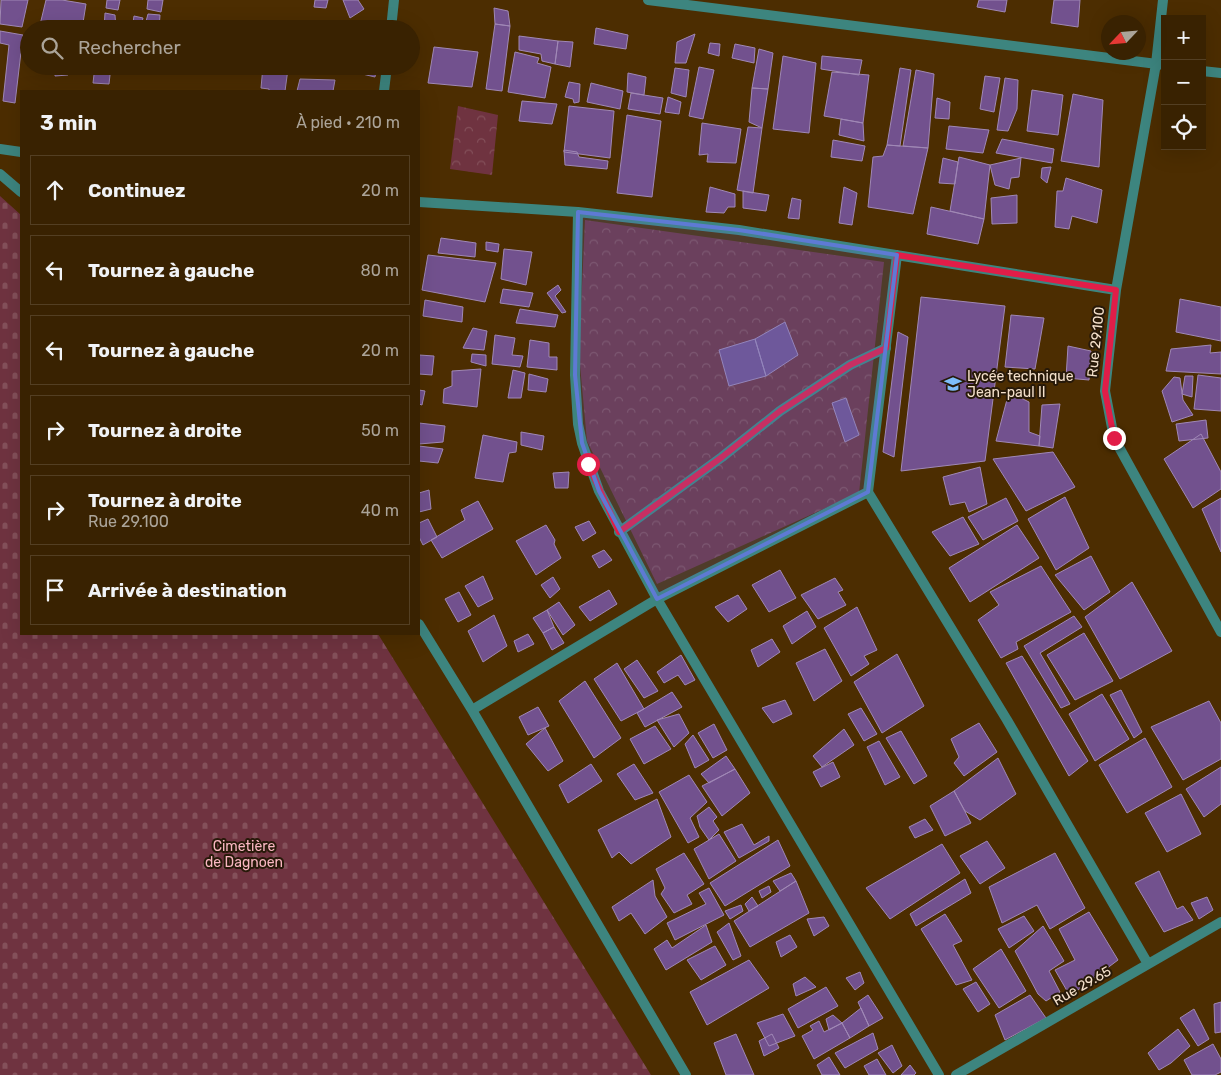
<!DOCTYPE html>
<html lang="fr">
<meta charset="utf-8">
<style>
body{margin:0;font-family:Rubik,sans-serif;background:#402a0b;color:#f1f3f6}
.controls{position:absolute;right:15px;top:15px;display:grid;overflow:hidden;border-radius:0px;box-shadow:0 5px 20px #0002}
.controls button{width:45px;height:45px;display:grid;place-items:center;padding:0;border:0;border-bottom:1px solid #533f23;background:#392201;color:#f1f3f6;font:25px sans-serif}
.compass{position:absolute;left:1101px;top:15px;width:45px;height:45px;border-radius:50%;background:#392201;box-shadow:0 5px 20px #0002;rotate:244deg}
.stop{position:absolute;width:15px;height:15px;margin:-11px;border:4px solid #e11d48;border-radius:50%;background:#fff}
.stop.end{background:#e11d48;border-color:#fff;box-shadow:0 1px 5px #0008}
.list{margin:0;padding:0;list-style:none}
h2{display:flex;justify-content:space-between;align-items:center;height:65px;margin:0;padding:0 20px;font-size:21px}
h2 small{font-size:16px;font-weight:400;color:#aba499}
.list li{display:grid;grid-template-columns:32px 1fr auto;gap:15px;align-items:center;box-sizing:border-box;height:70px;margin:0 10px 10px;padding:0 10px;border:1px solid #533f23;border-radius:0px}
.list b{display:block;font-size:19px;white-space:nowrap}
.list p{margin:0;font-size:16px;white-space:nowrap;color:#aba499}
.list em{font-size:16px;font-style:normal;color:#aba499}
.icon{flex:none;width:28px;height:28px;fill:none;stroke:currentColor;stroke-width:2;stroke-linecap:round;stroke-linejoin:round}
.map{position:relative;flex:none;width:1221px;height:1075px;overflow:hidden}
.search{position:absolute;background:#392201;box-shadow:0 5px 20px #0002;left:20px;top:20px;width:400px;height:55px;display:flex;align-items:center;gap:12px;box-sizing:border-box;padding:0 18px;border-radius:28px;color:#aba499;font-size:19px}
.panel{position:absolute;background:#392201;box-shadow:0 5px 20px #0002;left:20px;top:90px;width:400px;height:545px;border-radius:0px}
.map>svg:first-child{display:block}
</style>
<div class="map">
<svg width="1221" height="1075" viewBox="0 0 1221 1075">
<defs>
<pattern id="cemetery-stones" width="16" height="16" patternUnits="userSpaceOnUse" patternTransform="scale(1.25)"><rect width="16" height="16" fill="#6f3340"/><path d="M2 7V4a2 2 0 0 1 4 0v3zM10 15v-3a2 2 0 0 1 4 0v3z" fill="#84505a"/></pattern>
<pattern id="park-crowns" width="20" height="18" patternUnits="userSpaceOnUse" patternTransform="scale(1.25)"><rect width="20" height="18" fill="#6f3340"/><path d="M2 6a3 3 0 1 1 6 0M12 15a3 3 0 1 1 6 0" fill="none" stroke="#84505a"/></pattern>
</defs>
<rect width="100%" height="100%" fill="#4c2d01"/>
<!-- cemetery -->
<path fill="url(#cemetery-stones)" d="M0,196L21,215V634H378L651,1075H0Z"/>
<!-- park -->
<path fill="url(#park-crowns)" d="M458,106L498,115L492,175L450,169Z
M585,220L884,262L859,493L657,584L587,441L579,354Z"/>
<!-- building -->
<path fill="#72518e" stroke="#a088b6" d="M1,0H28L22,27L0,24Z
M46,0H62L86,4L82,29H39Z
M107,0H120L118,10L106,8Z
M148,0H163L161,12L147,9Z
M315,0H328L326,8L314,7Z
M343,0H358L364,9L350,18Z
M979,0H1007L1005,12L977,7Z
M1054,0H1080L1078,27L1051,23Z
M494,8L508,11L510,26L495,24Z
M105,13L115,15L116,29H104Z
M148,14L160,15L159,29H144Z
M134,16L143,18L140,29H132Z
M192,22L219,29H191Z
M495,24L510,26L502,91L486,89Z
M596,28L628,35L626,49L594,44Z
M0,31L23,35L15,103L3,101L9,45L0,43Z
M695,34L686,63H675L677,42Z
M519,36L558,41L555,64L542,61L541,54L519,50Z
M558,41L573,42L570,67L555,64Z
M710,43L720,44L719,56L708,53Z
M735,44L755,48L754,63L732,58Z
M434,47L478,52L472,87L428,83Z
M759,49L773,53L768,89L752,88Z
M515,52L539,58L537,63L551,67L545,98L508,92Z
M783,56L816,63L809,133L773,129Z
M822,56L862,60L859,75L821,69Z
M55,66H72L68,75L55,76Z
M95,66H111L109,84L93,83Z
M263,66H278L288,69L285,91H269V89L261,88Z
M359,66H377L375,77L358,73Z
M699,67L714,70L703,119L689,116Z
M675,68L689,70L686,97L671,93Z
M900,68L911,70L900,146L887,145Z
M916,70L934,74L928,148L903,146Z
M832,72L869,75L863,123L824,116Z
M628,73L646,77L644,95L627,92Z
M985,76L1000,78L994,112L980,109Z
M1005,78L1018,80L1017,109L1008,131L997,130Z
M300,79L335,80L333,91H297Z
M569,82L580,84L579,102L574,103L573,99L565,97Z
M591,83L623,91L620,109L587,102Z
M752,88L768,89L762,128L749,122Z
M1032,90L1063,95L1058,135L1027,131Z
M631,93L663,98L660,114L628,109Z
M1073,94L1103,100L1099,167L1061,161Z
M668,97L681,102L679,114L665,112Z
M937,98L950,102L949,119L935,118Z
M522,101L557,104L552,124L519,121Z
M569,106L614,111L610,158L564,152Z
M627,115L661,121L652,197L617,193Z
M841,119L863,123L864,141L839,135Z
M702,123L741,129L736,163L707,162L708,154L699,155Z
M949,126L989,130L983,153L946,149Z
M748,127L762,128L753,193L737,190Z
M1002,139L1054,149L1052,163L996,153Z
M833,140L865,146L862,161L831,157Z
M887,145L928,148L913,214L868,207L873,157L883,156Z
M564,150L577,152L579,157L608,161L607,169L565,165Z
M959,157L990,165L984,219L950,211Z
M943,158L958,162L955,184L939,183Z
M1021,158L1019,177L1011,178L1009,189L995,185L990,165Z
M1051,167L1047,183L1041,178L1042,168Z
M1066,178L1102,190L1097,223L1072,216L1069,229L1055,227L1057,191H1063Z
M710,187L735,194V207H728L724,213L706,212Z
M844,187L857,193L852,225L839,223Z
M743,191L769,195L766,211L743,208Z
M1017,195V223L992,224L991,198Z
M792,198L801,200L799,219L788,218Z
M931,207L984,219L978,244L927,234Z
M441,238L476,243L475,257L438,253Z
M486,242L499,244L498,252L486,250Z
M504,249L532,252L526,285L501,279Z
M428,255L496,263L485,302L422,290Z
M558,285L561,290L555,296L566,312L562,313L547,293Z
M503,289L533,293L529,307L500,303Z
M921,297L1005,306L985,461L901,471Z
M1180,299L1221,307V341L1176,332Z
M425,300L463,307L462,322L423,316Z
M520,309L558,315L555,327L516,323Z
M1011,315L1044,318L1035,369L1005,367Z
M785,322L798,355L766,376L755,339Z
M473,328L487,331L484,350L463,348Z
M898,332L908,337L894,457L883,452Z
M495,335L515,338L512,355L523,356L520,367L492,364Z
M755,339L766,376L729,386L719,350Z
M530,340L549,343V357H557V370L527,367Z
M1211,345L1210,353L1221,352V374L1166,371L1171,349Z
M1068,346L1091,351L1089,380L1066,378Z
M472,354L486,355V366L471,362Z
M419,355L434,356L432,375L419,374Z
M481,369L477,407L443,403L444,389L452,386V371Z
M513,370L525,373L521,398H508Z
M529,374L548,379L546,392L528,390Z
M1198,375L1221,378V411L1194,409Z
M1185,376H1193L1192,397L1182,394Z
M1174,377L1180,378L1183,400L1193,415L1172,422L1162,391Z
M419,390L425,391L422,405L419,404Z
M1009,392L1029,402V432L1040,436L1039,446L996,441Z
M846,398L859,435L845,442L832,403Z
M1060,404L1053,448L1039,446L1042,405Z
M1206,420L1208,438L1179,441L1176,424Z
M419,423L445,426L443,442L419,444Z
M521,432L544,436L542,450L521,445Z
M1201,434L1221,472V489L1193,508L1164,459Z
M483,435L517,442L516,452L509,453L503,482L475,478Z
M419,446L443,449L438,463L419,461Z
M1053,452L1075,487L1026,511L993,459Z
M980,467L987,504L969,512L965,502L950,505L943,477Z
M569,472L568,488H555L553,473Z
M429,490L431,509L419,512V493Z
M1065,497L1089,548L1056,570L1028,519Z
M1006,498L1018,521L983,540L968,517Z
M1221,498V552L1202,509Z
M478,501L493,529L442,558L431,540L465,520L461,510Z
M963,517L979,544L950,556L932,532Z
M428,519L437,537L423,545L419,537V523Z
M589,521L596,533L583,541L575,527Z
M546,525L555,540L554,544L561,558L536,575L516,541Z
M1017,525L1039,558L970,602L949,568Z
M604,550L612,560L599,568L592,556Z
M1091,556L1110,592L1084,610L1055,575Z
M1041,566L1071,612L1016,642L1018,649L1001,658L978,620L999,605L990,592Z
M780,570L796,598L769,612L752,585Z
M483,576L493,599L478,607L465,586Z
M553,577L560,589L550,598L541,585Z
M835,578L843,590L838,592L846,605L818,619L801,595Z
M1132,582L1172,651L1120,679L1085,617Z
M609,590L617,604L590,621L579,607Z
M459,592L471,615L458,622L445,599Z
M738,595L747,609L728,622L715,607Z
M559,602L575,625L563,635L547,610Z
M857,607L877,650L864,656L869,664L851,676L824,628Z
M547,610L554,627L543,633L533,618Z
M807,611L816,627L792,644L783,626Z
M494,615L507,646L483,662L468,631Z
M1074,616L1082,627L1040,653L1070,704L1061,708L1024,646Z
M554,627L564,643L552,650L543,633Z
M1084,633L1113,681L1075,700L1047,655Z
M528,634L534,644L518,652L514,641Z
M772,639L780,652L758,667L751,650Z
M825,649L842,681L814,701L796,663Z
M897,654L924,706L882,733L854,682Z
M681,655L695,680L685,685L678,675L664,683L657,672Z
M1022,656L1088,761L1069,776L1006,663Z
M637,660L658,691L644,698L624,669Z
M617,663L644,709L621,721L594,679Z
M585,681L621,738L594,758L559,701Z
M1121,690L1142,732L1134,738L1110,695Z
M672,692L682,707L645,727L637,713Z
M1102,694L1129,739L1095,761L1069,714Z
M785,700L792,714L773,723L762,708Z
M1209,701L1221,723V759L1183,780L1151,727Z
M538,707L549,726L528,735L519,717Z
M861,708L877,734L864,741L848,714Z
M679,714L689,733L674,747L657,720Z
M979,723L997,752L964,776L954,763L959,757L951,739Z
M714,724L727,750L713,758L698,733Z
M655,726L671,749L644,764L630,739Z
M545,728L563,761L548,771L526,744Z
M844,729L854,745L822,767L813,756Z
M901,731L927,776L914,784L886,738Z
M693,735L709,760L695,768L685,744Z
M1145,738L1172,787L1127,813L1099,765Z
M879,741L900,777L885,785L867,747Z
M726,756L735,769L709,783L701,774Z
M998,758L1016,794L980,820L965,811L954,791Z
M833,762L840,777L821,787L813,772Z
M591,764L602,781L568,803L559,785Z
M634,764L653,793L635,800L617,774Z
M1221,767V804L1204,817L1186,789Z
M735,769L750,793L722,816L702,786Z
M689,775L707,802L690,818L699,837L688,843L659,792Z
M954,791L971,823L945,836L930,806Z
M1181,794L1201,834L1167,852L1145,813Z
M657,799L671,837L631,864L619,852L612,858L598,830Z
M709,807L717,817L713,821L719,830L709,840L700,827L697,816Z
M925,819L933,830L915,838L909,827Z
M742,824L754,845L769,836V841L739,858L724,832Z
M719,834L736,861L709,879L694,849Z
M778,840L790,866L725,906L710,883Z
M987,841L1005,868L980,884L960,856Z
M942,844L960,873L890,919L866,888Z
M684,853L704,884L687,895L692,904L674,913L661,894L665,888L656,869Z
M1055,853L1085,908L1050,929L1037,905L1002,923L989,887Z
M1159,871L1177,909L1183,906L1193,920L1164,932L1135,883Z
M791,873L796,881L780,891L773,881Z
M965,879L971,893L916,926L910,914Z
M653,880L655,896L667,917L645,934L631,913L619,921L612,907Z
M796,881L809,913L750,947L734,921Z
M769,886L771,892L762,898L759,891Z
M709,888L724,915L675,940L667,923L706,904L699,893Z
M752,897L758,906L749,911L745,904Z
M1207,897L1213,910L1199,919L1191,903Z
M741,905L743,911L730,919L725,911Z
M1089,912L1118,960L1070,996L1055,970L1075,960L1059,929Z
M945,914L962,941L953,945L972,980L956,985L921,929Z
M1024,916L1034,931L1009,948L998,929Z
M824,917L829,926L814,936L807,919Z
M729,923L741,956L733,960L717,932Z
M706,925L712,942L666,970L654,949L667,940L672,948Z
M1043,926L1064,961L1049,971L1060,992L1046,1001L1038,994L1015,951Z
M790,935L797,947L781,957L776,942Z
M715,946L726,965L701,980L687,960Z
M1001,949L1026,991L999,1008L973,969Z
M749,960L769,988L707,1025L690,992Z
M860,972L864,983L855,990L846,978Z
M805,977L816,987L796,996L793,984Z
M976,982L990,1004L978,1012L963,989Z
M826,987L838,1006L798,1028L788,1009Z
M868,995L883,1018L869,1026L858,1002Z
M1030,995L1046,1018L1005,1040L995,1015Z
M1221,1002V1032L1215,1033L1214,1004Z
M861,1008L869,1026L850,1038L842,1023Z
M1194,1009L1209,1039L1198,1046L1180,1018Z
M783,1014L795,1036L769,1046L757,1023Z
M833,1015L842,1023L829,1030L826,1019Z
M819,1021L824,1032L842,1023L850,1038L814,1059L802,1036L813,1030L810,1026Z
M1178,1029L1190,1046L1171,1063L1159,1070L1148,1053Z
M873,1033L878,1049L845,1068L835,1053Z
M736,1034L754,1075H726L714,1043Z
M772,1034L779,1048L764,1056L759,1041Z
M1213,1044L1221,1059V1072L1215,1075H1192L1184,1060Z
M892,1045L902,1066L893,1073L878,1053Z
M829,1057L840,1075H822L817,1065Z
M877,1059L886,1075H869L864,1066Z
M910,1065L916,1073L914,1075H901Z"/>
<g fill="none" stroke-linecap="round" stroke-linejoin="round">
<!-- lane -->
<path stroke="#3d857f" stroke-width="10" d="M619,532L722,457L780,411L850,365L886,348"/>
<!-- street -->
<path stroke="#3d857f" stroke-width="10" d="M648,0L1165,65
M1163,0L1156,64L1116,290L1105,391L1114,438L1221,632
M391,29L394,0
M1202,71L1221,73
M384,91L387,66
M0,149L21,152
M0,174L21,192
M419,202L578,212L739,230L1116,290
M578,212L575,375L578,424L582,443L599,491L657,599L939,1075
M897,255L868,492L1007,720L1148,964
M419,624L472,710L686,1075
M472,710L657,599L868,492
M956,1075L1221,922"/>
</g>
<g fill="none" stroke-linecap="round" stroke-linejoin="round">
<!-- route -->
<path stroke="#e11d48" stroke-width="6" d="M588,464L619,532L722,457L780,411L850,365L886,348L897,255L1116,290L1105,391L1114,438"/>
</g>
<!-- marked area -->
<path fill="#5e7ad4" fill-opacity="0.2" stroke="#5e7ad4" stroke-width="4" stroke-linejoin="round" d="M578,212L739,230L897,255L868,492L657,599L599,491L582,443L575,375Z"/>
<!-- icons -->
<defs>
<g id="school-bare" transform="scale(1.35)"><path d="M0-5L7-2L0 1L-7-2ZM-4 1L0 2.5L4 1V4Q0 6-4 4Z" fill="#7ebdf9" stroke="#271909" stroke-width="2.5" paint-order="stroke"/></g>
</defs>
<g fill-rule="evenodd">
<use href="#school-bare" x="953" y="384"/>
</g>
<g text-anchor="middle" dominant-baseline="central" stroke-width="4" stroke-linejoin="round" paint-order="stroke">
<!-- street labels -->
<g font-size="14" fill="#f4e0cb" stroke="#271909">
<text transform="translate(1096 342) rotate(-84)">Rue 29.100</text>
<text transform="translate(1082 986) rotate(-30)">Rue 29.65</text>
</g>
<!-- poi labels -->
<g font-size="14" fill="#f4e0cb" stroke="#271909" text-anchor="start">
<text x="967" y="376">Lycée technique<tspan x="967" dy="16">Jean-paul II</tspan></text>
</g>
<!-- park labels -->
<g font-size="14" fill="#fab7c2" stroke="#271909">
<text x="244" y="846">Cimetière<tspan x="244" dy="16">de Dagnoen</tspan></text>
</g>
</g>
</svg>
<div class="controls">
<button>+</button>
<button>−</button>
<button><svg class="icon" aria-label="locate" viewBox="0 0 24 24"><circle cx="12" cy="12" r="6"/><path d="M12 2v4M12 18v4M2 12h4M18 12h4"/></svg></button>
</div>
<svg class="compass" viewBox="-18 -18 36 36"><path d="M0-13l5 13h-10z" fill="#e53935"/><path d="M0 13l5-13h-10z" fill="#aba499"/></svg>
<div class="stop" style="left:588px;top:464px"></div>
<div class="stop end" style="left:1114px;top:438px"></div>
<div class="search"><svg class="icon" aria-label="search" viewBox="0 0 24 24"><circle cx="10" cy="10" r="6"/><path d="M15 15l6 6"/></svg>Rechercher</div>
<section class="panel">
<h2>3 min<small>À pied · 210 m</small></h2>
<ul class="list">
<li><svg class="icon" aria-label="ahead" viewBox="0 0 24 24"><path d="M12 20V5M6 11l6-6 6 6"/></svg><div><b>Continuez</b></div><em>20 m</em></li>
<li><svg class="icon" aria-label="left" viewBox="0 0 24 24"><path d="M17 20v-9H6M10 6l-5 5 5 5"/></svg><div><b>Tournez à gauche</b></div><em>80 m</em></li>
<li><svg class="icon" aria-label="left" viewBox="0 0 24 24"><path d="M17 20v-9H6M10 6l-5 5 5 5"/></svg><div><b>Tournez à gauche</b></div><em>20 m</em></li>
<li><svg class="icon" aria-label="right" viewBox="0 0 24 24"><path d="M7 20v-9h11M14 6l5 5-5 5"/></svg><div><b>Tournez à droite</b></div><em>50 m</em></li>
<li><svg class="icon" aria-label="right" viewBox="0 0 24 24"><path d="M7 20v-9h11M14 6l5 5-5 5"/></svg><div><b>Tournez à droite</b><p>Rue 29.100</p></div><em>40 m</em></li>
<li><svg class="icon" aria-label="arrive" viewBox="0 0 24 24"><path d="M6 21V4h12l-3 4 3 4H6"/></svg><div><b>Arrivée à destination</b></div></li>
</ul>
</section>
</div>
